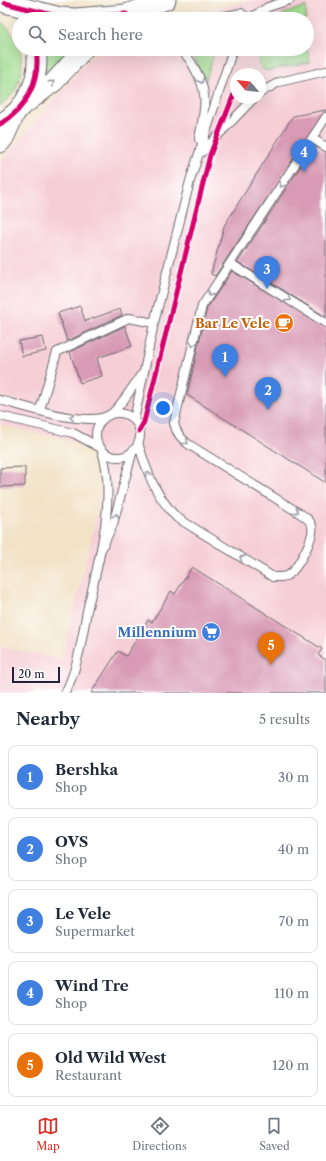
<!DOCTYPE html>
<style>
body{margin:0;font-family:"Libre Caslon Text",serif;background:#f6f6f7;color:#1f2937}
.compass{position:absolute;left:230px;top:68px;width:36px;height:36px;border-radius:50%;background:#fff;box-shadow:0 4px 16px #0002;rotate:298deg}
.scale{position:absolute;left:12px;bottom:10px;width:48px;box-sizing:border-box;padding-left:4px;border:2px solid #22223b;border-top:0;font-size:11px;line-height:14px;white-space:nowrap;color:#22223b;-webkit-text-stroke:3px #fff;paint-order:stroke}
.you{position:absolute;left:163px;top:408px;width:14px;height:14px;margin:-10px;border:3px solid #fff;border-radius:50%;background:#1a73e8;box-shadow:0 0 0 6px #1a73e833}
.badge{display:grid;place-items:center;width:26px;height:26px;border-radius:50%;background:#d93025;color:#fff;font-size:13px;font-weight:700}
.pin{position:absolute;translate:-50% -33px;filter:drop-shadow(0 1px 2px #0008)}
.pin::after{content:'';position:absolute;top:21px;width:14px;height:12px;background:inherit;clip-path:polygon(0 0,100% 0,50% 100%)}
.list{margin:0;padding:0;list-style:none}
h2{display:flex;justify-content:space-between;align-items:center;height:52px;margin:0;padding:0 16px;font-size:17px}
h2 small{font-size:13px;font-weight:400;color:#747a83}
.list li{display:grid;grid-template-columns:26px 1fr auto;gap:12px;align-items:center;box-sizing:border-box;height:64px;margin:0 8px 8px;padding:0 8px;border:1px solid #e0e1e3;border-radius:8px}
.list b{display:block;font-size:15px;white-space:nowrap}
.list p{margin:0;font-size:13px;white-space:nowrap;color:#747a83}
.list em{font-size:13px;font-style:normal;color:#747a83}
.icon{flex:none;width:22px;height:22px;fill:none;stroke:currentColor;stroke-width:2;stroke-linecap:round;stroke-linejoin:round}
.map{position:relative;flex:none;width:326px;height:693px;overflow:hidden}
.search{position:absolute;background:#fff;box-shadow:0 4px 16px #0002;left:12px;right:12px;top:12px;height:44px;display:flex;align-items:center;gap:10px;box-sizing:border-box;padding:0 14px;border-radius:22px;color:#747a83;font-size:15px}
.sheet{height:412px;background:#fff}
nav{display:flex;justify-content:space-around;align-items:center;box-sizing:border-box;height:56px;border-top:1px solid #e0e1e3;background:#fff;font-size:11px;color:#747a83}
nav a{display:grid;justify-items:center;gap:2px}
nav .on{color:#d93025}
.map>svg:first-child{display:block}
</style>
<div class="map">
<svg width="326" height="693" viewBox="0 0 326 693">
<rect width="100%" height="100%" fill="#fff"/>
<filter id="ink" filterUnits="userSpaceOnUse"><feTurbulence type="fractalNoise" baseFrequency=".025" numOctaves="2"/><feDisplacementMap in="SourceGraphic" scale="8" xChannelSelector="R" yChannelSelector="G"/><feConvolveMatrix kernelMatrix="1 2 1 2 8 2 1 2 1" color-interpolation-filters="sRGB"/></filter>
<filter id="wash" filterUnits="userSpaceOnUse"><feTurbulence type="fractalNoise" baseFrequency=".012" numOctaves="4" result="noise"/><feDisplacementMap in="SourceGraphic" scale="16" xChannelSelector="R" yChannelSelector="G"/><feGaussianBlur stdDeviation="0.9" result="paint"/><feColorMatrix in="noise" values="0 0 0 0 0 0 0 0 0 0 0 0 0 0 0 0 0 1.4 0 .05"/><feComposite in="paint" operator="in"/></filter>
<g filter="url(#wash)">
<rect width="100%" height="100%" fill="#f2e2c6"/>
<!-- built -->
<path fill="#f6cfd6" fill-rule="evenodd" d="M253,0H326V693H0V647L62,659L100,503L102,477L93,453L67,439L0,425V163L88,60L102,49H307V19H171ZM236,74H260V98H236Z"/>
<!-- green -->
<path fill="#a1dc8f" stroke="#627f65" d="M306,6V19H277L283,14Z
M0,21C28,42 30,85 0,106Z
M44,49H70L51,70H46L44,66Z
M187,49H215L206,80L192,54Z
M263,49H307L310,62L267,71L261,68L258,62Z"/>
<g id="blocks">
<!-- building -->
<path fill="#d89ab4" d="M326,110L215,276L211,274L224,226L293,116Z
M314,146L326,152V317L238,262Z
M232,271L326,328V483L187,395L207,308Z
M80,306L85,321L120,309L122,315L67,341L58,313Z
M125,326L132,346L97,358L102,376L80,383L70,352Z
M43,337L46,351L22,356L19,341Z
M25,467V486L0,487V468Z
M192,567L322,649L318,655L326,660V693H91L118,651L126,656L148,620L152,622L171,591L175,594Z"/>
</g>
</g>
<g filter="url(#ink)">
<use href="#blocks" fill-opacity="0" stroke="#6b656c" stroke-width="1"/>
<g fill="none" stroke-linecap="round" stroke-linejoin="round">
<!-- service casing -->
<g stroke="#6b656c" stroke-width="10">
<path id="service" d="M210,19L241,13L249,19
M249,19L268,7L290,0
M179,49C186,54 191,61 195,69C210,95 204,111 199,139
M260,93L279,82L326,71
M313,139L326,147
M202,152L254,98
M231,264L326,323
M0,400C24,406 91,429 111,414C123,404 132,387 141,375
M40,410L57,352L129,318L154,323
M96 435a22 22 0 1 1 44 0a22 22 0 1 1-44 0Z
M0,416L73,433L101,448C118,496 98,563 87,611C82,638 78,668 65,693
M134,420L154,323L190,181L233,49
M138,443C148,474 154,493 176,517L273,577C278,577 283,578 288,575C297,570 315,537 312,526C310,519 302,515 296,511L188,444C181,438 176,433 174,423L202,306L326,117
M102,548L113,524L133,450"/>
</g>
<!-- tertiary casing -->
<g stroke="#6b656c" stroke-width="21">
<path id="tertiary" d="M5,3L60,17L75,18L126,14
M119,19L126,14L166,0
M25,104L54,82L84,49
M0,124C27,109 41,79 36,49
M0,143L4,138L15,114"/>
</g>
<!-- service -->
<use href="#service" stroke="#fff" stroke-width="8"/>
<!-- tertiary -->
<use href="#tertiary" stroke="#fff" stroke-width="19"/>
<!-- cycleway casing -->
<g stroke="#fff" stroke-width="8">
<path id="cycleway" d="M5,3L60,17L75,18L126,14
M0,124C27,109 41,79 36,49
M139,431L144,422L210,155L236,89"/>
</g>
<!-- cycleway -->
<use href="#cycleway" stroke="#d6006c" stroke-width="5"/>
</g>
<!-- one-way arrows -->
<defs><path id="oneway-chevron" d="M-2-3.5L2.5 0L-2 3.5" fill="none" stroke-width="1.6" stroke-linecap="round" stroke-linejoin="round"/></defs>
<g stroke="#9c9ca7">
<use href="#oneway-chevron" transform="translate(201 81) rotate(67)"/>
<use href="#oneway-chevron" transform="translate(52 83) rotate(-41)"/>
<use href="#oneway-chevron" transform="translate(282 185) rotate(123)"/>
<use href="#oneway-chevron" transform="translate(210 294) rotate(125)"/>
<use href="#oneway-chevron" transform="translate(288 299) rotate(32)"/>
<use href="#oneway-chevron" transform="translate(193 344) rotate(103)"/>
<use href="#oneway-chevron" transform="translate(72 417) rotate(-169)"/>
<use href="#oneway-chevron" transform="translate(186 442) rotate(39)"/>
<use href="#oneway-chevron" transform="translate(148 474) rotate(-110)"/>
<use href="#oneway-chevron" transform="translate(296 511) rotate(34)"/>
<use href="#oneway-chevron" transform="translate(116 516) rotate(-74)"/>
<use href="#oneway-chevron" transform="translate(242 558) rotate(-148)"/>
</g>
</g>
<!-- icons -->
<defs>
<g id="cafe-disc" transform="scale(1)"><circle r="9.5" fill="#e8710a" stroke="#fff"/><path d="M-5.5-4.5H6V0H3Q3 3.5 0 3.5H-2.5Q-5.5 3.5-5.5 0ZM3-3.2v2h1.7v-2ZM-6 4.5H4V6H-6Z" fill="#fff"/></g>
<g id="supermarket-disc" transform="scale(1)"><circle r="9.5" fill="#3f7fe0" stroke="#fff"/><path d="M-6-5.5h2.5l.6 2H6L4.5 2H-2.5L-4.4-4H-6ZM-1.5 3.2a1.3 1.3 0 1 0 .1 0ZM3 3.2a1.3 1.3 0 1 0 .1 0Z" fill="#fff"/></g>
</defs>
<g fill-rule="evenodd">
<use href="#cafe-disc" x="284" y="323"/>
<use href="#supermarket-disc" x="211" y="632"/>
</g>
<g text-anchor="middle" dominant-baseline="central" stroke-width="4" stroke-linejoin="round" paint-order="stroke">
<!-- food labels -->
<g font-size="13" font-weight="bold" fill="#c56008" stroke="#fff" text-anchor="end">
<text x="270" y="323">Bar Le Vele</text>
</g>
<!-- shop labels -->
<g font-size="13" font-weight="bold" fill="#366cbe" stroke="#fff" text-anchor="end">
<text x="197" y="632">Millennium</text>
</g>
</g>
</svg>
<svg class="compass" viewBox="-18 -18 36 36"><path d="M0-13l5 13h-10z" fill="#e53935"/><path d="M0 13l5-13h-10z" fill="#747a83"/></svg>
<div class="scale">20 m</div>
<div class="you"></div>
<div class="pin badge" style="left:225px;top:377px;background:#3f7fe0">1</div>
<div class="pin badge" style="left:268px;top:410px;background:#3f7fe0">2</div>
<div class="pin badge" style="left:267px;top:289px;background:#3f7fe0">3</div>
<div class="pin badge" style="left:304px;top:172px;background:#3f7fe0">4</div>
<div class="pin badge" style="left:271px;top:665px;background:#e8710a">5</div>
<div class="search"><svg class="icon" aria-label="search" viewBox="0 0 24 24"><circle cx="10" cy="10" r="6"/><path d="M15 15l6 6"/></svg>Search here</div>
</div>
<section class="sheet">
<h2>Nearby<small>5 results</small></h2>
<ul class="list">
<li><span class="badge" style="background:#3f7fe0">1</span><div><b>Bershka</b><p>Shop</p></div><em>30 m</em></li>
<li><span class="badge" style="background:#3f7fe0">2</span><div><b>OVS</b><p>Shop</p></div><em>40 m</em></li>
<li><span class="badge" style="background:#3f7fe0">3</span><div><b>Le Vele</b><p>Supermarket</p></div><em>70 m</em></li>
<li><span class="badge" style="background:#3f7fe0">4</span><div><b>Wind Tre</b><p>Shop</p></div><em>110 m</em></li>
<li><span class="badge" style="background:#e8710a">5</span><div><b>Old Wild West</b><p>Restaurant</p></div><em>120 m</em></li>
</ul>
</section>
<nav>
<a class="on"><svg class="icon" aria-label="map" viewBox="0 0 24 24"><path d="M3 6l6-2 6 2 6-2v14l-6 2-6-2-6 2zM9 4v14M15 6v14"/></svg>Map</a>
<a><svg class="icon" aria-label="directions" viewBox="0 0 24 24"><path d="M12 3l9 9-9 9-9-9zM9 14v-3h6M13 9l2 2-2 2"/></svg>Directions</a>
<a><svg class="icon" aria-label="saved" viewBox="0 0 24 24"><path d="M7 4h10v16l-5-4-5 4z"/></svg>Saved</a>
</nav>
